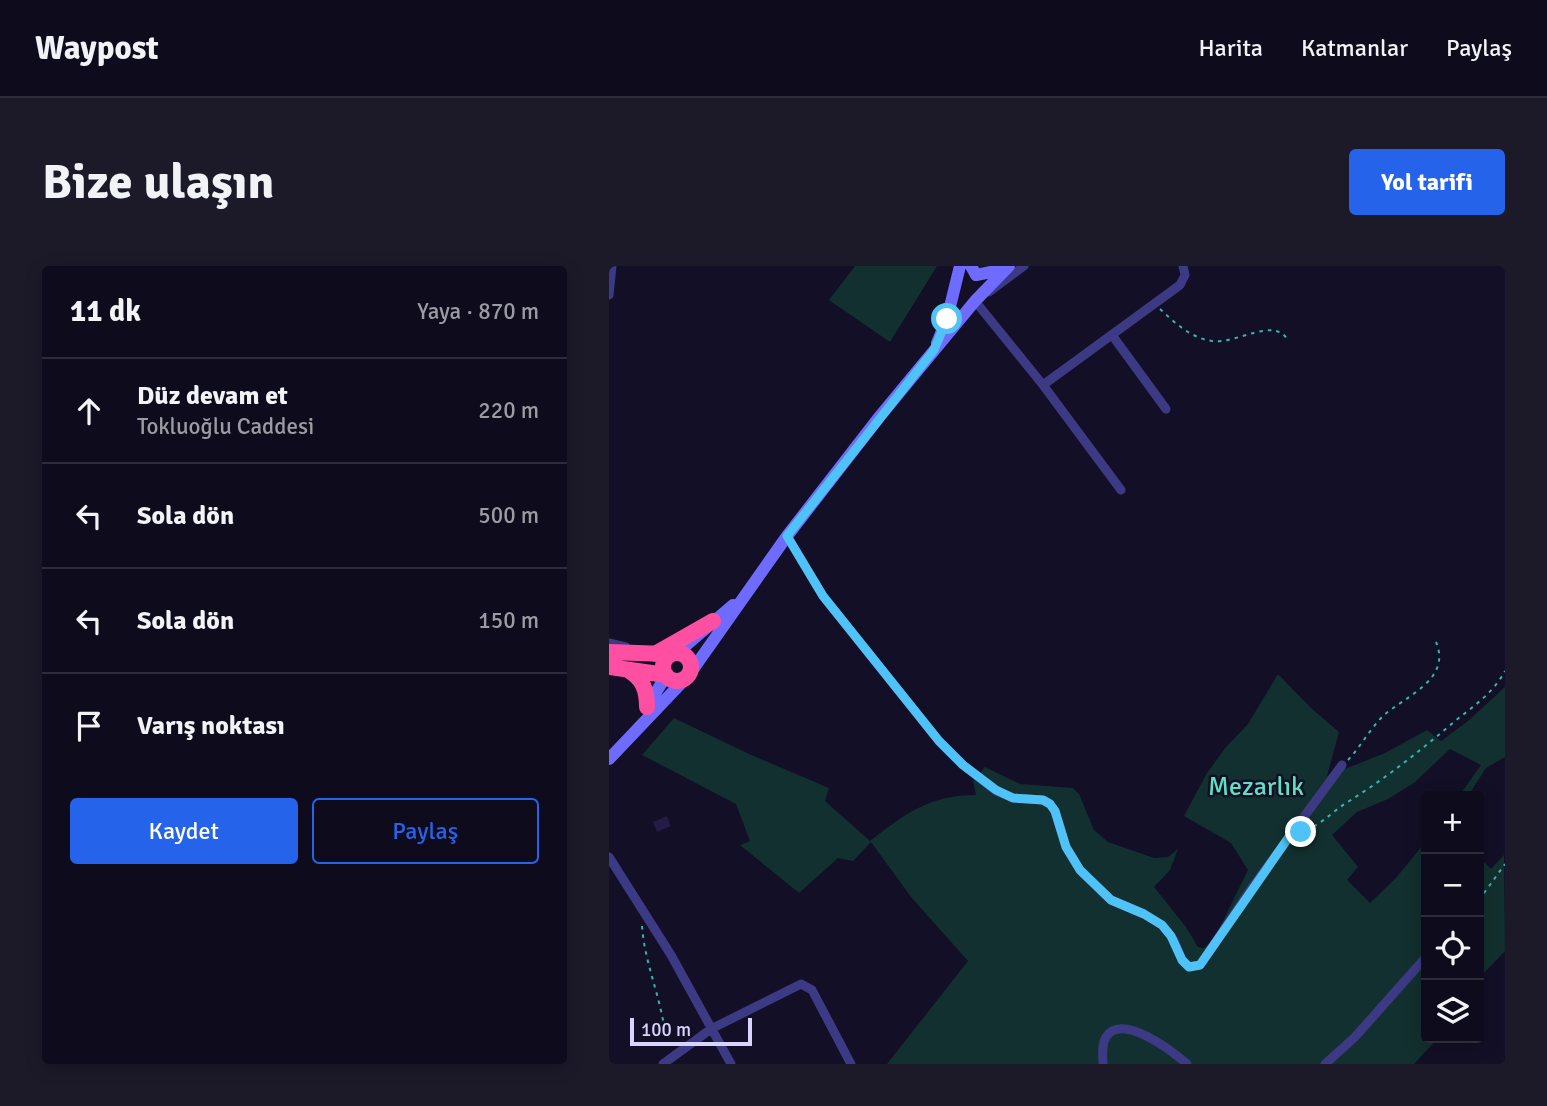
<!DOCTYPE html>
<html lang="tr">
<meta charset="utf-8">
<style>
body{margin:0;font-family:Signika,sans-serif;background:#1c1929;color:#f1f3f6}
.controls{position:absolute;right:21px;bottom:21px;display:grid;overflow:hidden;border-radius:7px;box-shadow:0 4px 18px #0003}
.controls button{width:63px;height:63px;display:grid;place-items:center;padding:0;border:0;border-bottom:2px solid #2e2b3b;background:#0e0b1c;color:#f1f3f6;font:35px sans-serif}
.scale{position:absolute;left:21px;bottom:18px;width:122px;box-sizing:border-box;padding-left:7px;border:4px solid #d9d4ff;border-top:0;font-size:19px;line-height:24px;white-space:nowrap;color:#d9d4ff;-webkit-text-stroke:5px #130f26;paint-order:stroke}
.stop{position:absolute;width:21px;height:21px;margin:-16px;border:5px solid #4fc3f7;border-radius:50%;background:#fff}
.stop.end{background:#4fc3f7;border-color:#fff;box-shadow:0 2px 7px #0008}
.list{margin:0;padding:0;list-style:none}
h2{display:flex;justify-content:space-between;align-items:center;height:91px;margin:0;padding:0 28px;font-size:30px}
h2 small{font-size:23px;font-weight:400;color:#9b9ba3}
.list li{display:grid;grid-template-columns:46px 1fr auto;gap:21px;align-items:center;box-sizing:border-box;height:105px;padding:0 28px;border-top:2px solid #2e2b3b}
.list b{display:block;font-size:26px;white-space:nowrap}
.list p{margin:0;font-size:23px;white-space:nowrap;color:#9b9ba3}
.list em{font-size:23px;font-style:normal;color:#9b9ba3}
.actions{display:flex;gap:14px;padding:21px 28px}
.actions a{flex:1;padding:16px 0;border:2px solid #2563eb;border-radius:7px;text-align:center;font-size:24px;color:#2563eb}
.actions .main{background:#2563eb;color:#fff}
.icon{flex:none;width:38px;height:38px;fill:none;stroke:currentColor;stroke-width:2;stroke-linecap:round;stroke-linejoin:round}
.map{position:relative;flex:none;width:896px;height:798px;overflow:hidden;border-radius:7px}
header{display:flex;align-items:center;gap:42px;box-sizing:border-box;height:98px;padding:0 35px;background:#0e0b1c;border-bottom:2px solid #2e2b3b}
header strong{font-size:33px}
nav{display:flex;gap:38px;margin-inline-start:auto;font-size:24px}
.intro{display:flex;align-items:center;justify-content:space-between;box-sizing:border-box;height:168px;padding:0 42px}
h1{margin:0;font-size:49px}
.button{padding:18px 32px;border-radius:7px;background:#2563eb;color:#fff;font-size:24px;font-weight:700}
main{display:flex;gap:42px;padding:0 42px}
aside{flex:1;background:#0e0b1c;border-radius:7px;box-shadow:0 4px 18px #0003}
.map>svg:first-child{display:block}
</style>
<header>
<strong>Waypost</strong>
<nav><a>Harita</a><a>Katmanlar</a><a>Paylaş</a></nav>
</header>
<div class="intro"><h1>Bize ulaşın</h1><a class="button">Yol tarifi</a></div>
<main>
<aside>
<h2>11 dk<small>Yaya · 870 m</small></h2>
<ul class="list">
<li><svg class="icon" aria-label="ahead" viewBox="0 0 24 24"><path d="M12 20V5M6 11l6-6 6 6"/></svg><div><b>Düz devam et</b><p>Tokluoğlu Caddesi</p></div><em>220 m</em></li>
<li><svg class="icon" aria-label="left" viewBox="0 0 24 24"><path d="M17 20v-9H6M10 6l-5 5 5 5"/></svg><div><b>Sola dön</b></div><em>500 m</em></li>
<li><svg class="icon" aria-label="left" viewBox="0 0 24 24"><path d="M17 20v-9H6M10 6l-5 5 5 5"/></svg><div><b>Sola dön</b></div><em>150 m</em></li>
<li><svg class="icon" aria-label="arrive" viewBox="0 0 24 24"><path d="M6 21V4h12l-3 4 3 4H6"/></svg><div><b>Varış noktası</b></div></li>
</ul>
<div class="actions"><a class="main">Kaydet</a><a>Paylaş</a></div>
</aside>
<div class="map">
<svg width="896" height="798" viewBox="0 0 896 798">
<rect width="100%" height="100%" fill="#130f26"/>
<!-- green -->
<path fill="#12302f" d="M246,0H328L281,76L220,34Z
M669,408L702,442L730,466L718,510L776,487L818,464L832,475L859,455L896,421V491L877,502L859,530H850L872,499L841,483L806,516L779,533L748,546L723,569L749,601L738,614L761,637L787,612L817,575V772H829L805,798H278L359,695L302,631L262,576L244,595L229,592L190,627L131,579L141,575L127,538L33,489L65,452L140,488L220,522L216,535L261,575C296,548 320,529 367,529L364,515L376,501L411,518L464,522L470,528L485,564L499,576L545,592L559,591L569,583L561,604L545,621L577,661L589,681L595,682L606,671L639,604L622,577L575,550L598,507L617,481L639,458Z
M895,589L896,685L870,712V591L882,603Z"/>
<!-- building -->
<path fill="#241b47" d="M58,550L62,560L48,566L44,556Z"/>
<g fill="none" stroke-linecap="round" stroke-linejoin="round">
<!-- path -->
<path stroke="#2fb8b0" stroke-width="2" stroke-dasharray="3.5 5" stroke-linecap="butt" d="M551,43C566,57 582,72 603,75C626,79 667,49 679,75
M739,494C752,480 761,463 774,450C796,430 843,414 827,376
M697,564C713,558 723,546 737,537C776,513 811,485 846,455C865,440 884,427 896,405
M870,634L896,598
M33,660C36,703 57,741 57,784"/>
<!-- street -->
<path stroke="#3d3a85" stroke-width="9" d="M380,26L415,0
M0,29L3,0
M366,35L434,119L512,224
M503,69L557,143
M434,119L571,19L576,9L574,0
M178,270L214,330L330,475L354,499L387,525L404,532L434,534L441,538L446,545L457,581L471,604L502,634L535,648L553,659L565,674L573,694L580,701L591,699L642,623L733,499
M0,377L17,381
M0,591L62,689L122,798
M54,798L102,763L192,718L203,724L242,798
M494,798C494,789 492,779 497,771C513,746 563,785 578,798
M716,798L746,771L817,691"/>
<!-- secondary -->
<path stroke="#6f6bff" stroke-width="12" d="M362,0L367,9L382,6L392,0
M328,77L338,53L351,0
M67,388L124,339
M80,409L178,270L271,150L366,35L400,0
M37,442L57,410
M0,493L77,412"/>
<!-- highway -->
<path stroke="#ff4fa3" stroke-width="16" d="M0,386L57,388
M54 401a14 14 0 1 1 28 0a14 14 0 1 1-28 0Z
M46,388L104,355
M0,401L57,409
M19,404C34,413 38,424 38,441"/>
</g>
<g fill="none" stroke-linecap="round" stroke-linejoin="round">
<!-- route -->
<path stroke="#4fc3f7" stroke-width="9" d="M338,53L325,84L178,270L214,330L330,475L354,499L387,524L404,532L434,534L441,538L446,545L457,581L471,604L502,634L535,648L553,659L562,670L573,694L580,701L591,699L682,568L692,566"/>
</g>
<g text-anchor="middle" dominant-baseline="central" stroke-width="5" stroke-linejoin="round" paint-order="stroke">
<!-- park labels -->
<g font-size="26" fill="#5fe0c0" stroke="#130f26">
<text x="647" y="521">Mezarlık</text>
</g>
</g>
</svg>
<div class="controls">
<button>+</button>
<button>−</button>
<button><svg class="icon" aria-label="locate" viewBox="0 0 24 24"><circle cx="12" cy="12" r="6"/><path d="M12 2v4M12 18v4M2 12h4M18 12h4"/></svg></button>
<button><svg class="icon" aria-label="layers" viewBox="0 0 24 24"><path d="M12 4l9 5-9 5-9-5zM3 14l9 5 9-5"/></svg></button>
</div>
<div class="scale">100 m</div>
<div class="stop" style="left:338px;top:53px"></div>
<div class="stop end" style="left:692px;top:566px"></div>
</div>
</main>
